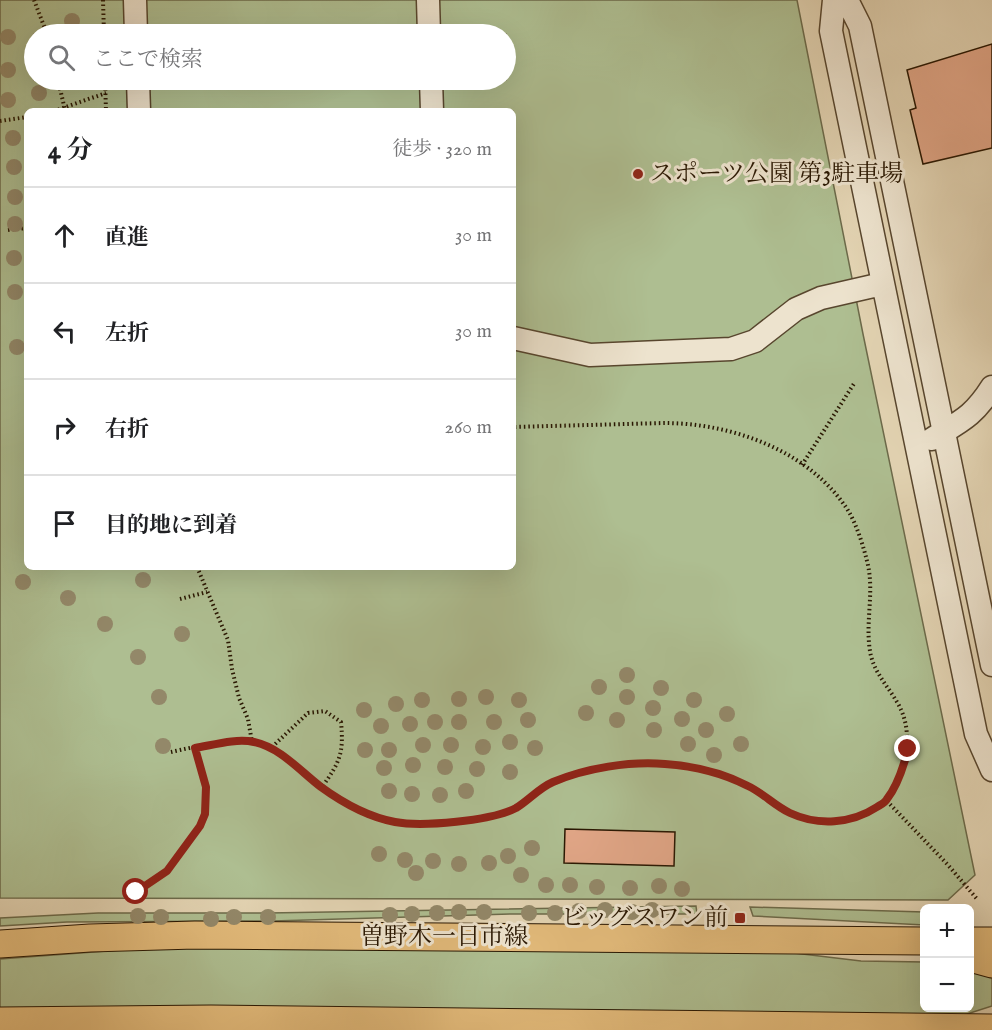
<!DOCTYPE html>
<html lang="ja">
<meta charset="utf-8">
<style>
body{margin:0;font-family:"IM FELL English","Noto Serif JP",serif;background:#f2f2f2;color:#202124}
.controls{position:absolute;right:18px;bottom:18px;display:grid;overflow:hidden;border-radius:9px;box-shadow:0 6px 24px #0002}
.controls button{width:54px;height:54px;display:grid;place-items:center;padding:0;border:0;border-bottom:2px solid #e0e0e0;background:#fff;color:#202124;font:30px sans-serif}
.stop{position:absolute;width:18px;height:18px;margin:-14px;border:4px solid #8f2418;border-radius:50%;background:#fff}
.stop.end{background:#8f2418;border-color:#fff;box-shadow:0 2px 6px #0008}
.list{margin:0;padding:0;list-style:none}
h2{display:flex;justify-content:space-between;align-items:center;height:78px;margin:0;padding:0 24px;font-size:26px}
h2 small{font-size:20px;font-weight:400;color:#757577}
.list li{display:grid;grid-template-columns:39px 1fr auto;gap:18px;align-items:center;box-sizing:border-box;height:96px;padding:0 24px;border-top:2px solid #e0e0e0}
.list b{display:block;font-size:22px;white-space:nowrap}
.list em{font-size:20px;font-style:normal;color:#757577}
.icon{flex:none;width:33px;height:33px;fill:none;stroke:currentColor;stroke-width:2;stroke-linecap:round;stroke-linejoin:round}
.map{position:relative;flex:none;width:992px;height:1030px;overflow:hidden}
.search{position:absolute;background:#fff;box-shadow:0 6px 24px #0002;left:24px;top:24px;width:492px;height:66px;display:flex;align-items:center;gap:15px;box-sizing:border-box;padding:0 21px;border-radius:33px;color:#757577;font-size:22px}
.panel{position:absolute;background:#fff;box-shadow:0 6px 24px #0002;left:24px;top:108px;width:492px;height:462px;border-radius:9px}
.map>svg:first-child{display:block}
</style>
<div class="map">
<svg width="992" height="1030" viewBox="0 0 992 1030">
<rect width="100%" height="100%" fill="#e3d4b3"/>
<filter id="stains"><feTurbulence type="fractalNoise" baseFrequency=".00333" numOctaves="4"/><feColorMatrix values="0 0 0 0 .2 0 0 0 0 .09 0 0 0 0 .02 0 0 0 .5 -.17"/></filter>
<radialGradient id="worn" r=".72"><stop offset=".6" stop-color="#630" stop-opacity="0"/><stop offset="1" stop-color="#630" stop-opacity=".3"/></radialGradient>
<!-- green -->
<path fill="#aebe91" stroke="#6c6a4a" stroke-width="1.5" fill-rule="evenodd" d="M0,0H797L863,334L975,875L948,900L0,898ZM34,34H506V80H34ZM27,111H513V567H27Z
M696,906L697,914H510L273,921L67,922L0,926V918L98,913H268Z
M750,907L924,912V925L753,916Z
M187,945L769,950L861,961L924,962V1008H970V965L992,971V1006L964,1015L0,1011V959Z"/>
<!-- building -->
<path fill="#e1a687" stroke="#291702" stroke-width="1.5" d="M992,44V148L923,164L910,110L916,108L907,70Z
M565,829L675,832L674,866L564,863Z"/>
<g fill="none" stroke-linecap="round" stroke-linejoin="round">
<!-- minor casing -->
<g stroke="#58462e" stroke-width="25">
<path id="minor" d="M135,0L136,34
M428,0L429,34
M834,0L831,31C878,266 928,500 976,734L992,770
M847,0L860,26L992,665
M138,80L139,111
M431,80L432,111
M513,338L590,355L731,349L755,341L796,309L821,298L882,284
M932,439C961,421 973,417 992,387"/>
</g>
<!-- major casing -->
<g stroke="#291702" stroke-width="29">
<path id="major" d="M970,941H992
M0,944L90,938L195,935L924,941
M970,958L992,964
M0,1021L211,1019L992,1028"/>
</g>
<!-- path -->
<path stroke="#291702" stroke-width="4" stroke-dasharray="1.5 3" stroke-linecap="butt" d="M34,0L47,34
M103,0L104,34
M58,80L65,110
M105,80L106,111
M54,111L106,93
M0,121L27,117
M8,230L27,228
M802,465L855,382
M197,567L228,640L232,669L239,698L248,719L252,742
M180,599L207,592
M272,747L308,713L325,711L341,722C344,753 340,762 322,787
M171,752C194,747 231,738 254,742C274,746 288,760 303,772C329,793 366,820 400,822C436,825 481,824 514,808C528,801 538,789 552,783C593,764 654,758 698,769C715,773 731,778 747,786C762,793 775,806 791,813C813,824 844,825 866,814C885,805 891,794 899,776C909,752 911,725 897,702C887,685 873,671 870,651C865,621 875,591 867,561C863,545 857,526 849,512C811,451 732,423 664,423L513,427
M887,801L948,865L977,899
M135,903L136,892L167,871L200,826L205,814L206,787L195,748
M970,1006V980"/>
<!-- minor -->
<use href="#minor" stroke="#ede3ce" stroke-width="22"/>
<!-- major -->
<use href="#major" stroke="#e2ba7a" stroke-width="27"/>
</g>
<!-- trees -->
<g fill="#938869">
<circle cx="72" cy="21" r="8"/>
<circle cx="8" cy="37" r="8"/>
<circle cx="8" cy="70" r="8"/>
<circle cx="39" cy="93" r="8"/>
<circle cx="8" cy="100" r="8"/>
<circle cx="13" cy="138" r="8"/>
<circle cx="14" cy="167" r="8"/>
<circle cx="15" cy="197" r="8"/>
<circle cx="15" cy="224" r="8"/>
<circle cx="14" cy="258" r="8"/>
<circle cx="15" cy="292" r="8"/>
<circle cx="17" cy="347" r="8"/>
<circle cx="143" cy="580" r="8"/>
<circle cx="23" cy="582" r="8"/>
<circle cx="68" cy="598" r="8"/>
<circle cx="105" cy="624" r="8"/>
<circle cx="182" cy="634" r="8"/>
<circle cx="138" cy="657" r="8"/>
<circle cx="627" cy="675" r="8"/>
<circle cx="599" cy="687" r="8"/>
<circle cx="661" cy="688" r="8"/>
<circle cx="159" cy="697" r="8"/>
<circle cx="486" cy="697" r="8"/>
<circle cx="627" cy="697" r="8"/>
<circle cx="459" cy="699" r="8"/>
<circle cx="422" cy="700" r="8"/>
<circle cx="519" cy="700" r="8"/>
<circle cx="694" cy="700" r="8"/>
<circle cx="396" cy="704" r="8"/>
<circle cx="653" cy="708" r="8"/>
<circle cx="364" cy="710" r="8"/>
<circle cx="586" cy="713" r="8"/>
<circle cx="727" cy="714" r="8"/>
<circle cx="682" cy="719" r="8"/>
<circle cx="528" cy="720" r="8"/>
<circle cx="617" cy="720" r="8"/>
<circle cx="435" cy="722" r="8"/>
<circle cx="459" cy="722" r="8"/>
<circle cx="494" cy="722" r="8"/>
<circle cx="410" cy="724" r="8"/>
<circle cx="381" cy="726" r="8"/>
<circle cx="654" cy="730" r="8"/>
<circle cx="706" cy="730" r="8"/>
<circle cx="510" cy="742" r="8"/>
<circle cx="688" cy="744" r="8"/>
<circle cx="741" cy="744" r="8"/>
<circle cx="423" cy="745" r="8"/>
<circle cx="451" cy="745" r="8"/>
<circle cx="163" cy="746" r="8"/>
<circle cx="483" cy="747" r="8"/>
<circle cx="535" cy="748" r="8"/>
<circle cx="365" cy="750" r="8"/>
<circle cx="389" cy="750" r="8"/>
<circle cx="714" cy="755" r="8"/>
<circle cx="413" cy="765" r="8"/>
<circle cx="445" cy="767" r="8"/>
<circle cx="384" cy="768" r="8"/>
<circle cx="477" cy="769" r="8"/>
<circle cx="510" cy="772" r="8"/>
<circle cx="389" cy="791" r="8"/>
<circle cx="466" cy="791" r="8"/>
<circle cx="412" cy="794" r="8"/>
<circle cx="440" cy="795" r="8"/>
<circle cx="532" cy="848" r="8"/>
<circle cx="379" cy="854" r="8"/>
<circle cx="508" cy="856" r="8"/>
<circle cx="405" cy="860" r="8"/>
<circle cx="433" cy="861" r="8"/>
<circle cx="489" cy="863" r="8"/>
<circle cx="459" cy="864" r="8"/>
<circle cx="416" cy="873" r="8"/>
<circle cx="521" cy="875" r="8"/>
<circle cx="546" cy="885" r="8"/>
<circle cx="570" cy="885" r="8"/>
<circle cx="659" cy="886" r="8"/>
<circle cx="597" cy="887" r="8"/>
<circle cx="630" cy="888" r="8"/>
<circle cx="682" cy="889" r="8"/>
<circle cx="605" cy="910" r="8"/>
<circle cx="652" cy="910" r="8"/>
<circle cx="579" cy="911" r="8"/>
<circle cx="459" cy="912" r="8"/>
<circle cx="484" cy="912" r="8"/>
<circle cx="632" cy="912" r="8"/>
<circle cx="437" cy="913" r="8"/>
<circle cx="529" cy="913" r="8"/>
<circle cx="555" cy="913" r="8"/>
<circle cx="412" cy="914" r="8"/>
<circle cx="390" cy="915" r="8"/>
<circle cx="138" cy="916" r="8"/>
<circle cx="161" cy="917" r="8"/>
<circle cx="234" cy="917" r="8"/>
<circle cx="268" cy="917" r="8"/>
<circle cx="211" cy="919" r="8"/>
</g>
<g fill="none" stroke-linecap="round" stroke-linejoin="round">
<!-- route -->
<path stroke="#8f2418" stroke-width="8" d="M136,892L167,871L200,826L205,814L206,787L195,748C213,745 236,738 254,742C281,748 300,771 321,787C343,803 368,817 395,822C422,827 491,821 516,808C529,800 539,788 553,782C586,768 630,761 665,764C693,766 723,773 748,786C763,793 775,806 790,813C818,826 851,824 877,807C880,805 885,803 887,799C898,785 904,765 908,749"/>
</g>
<!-- markers -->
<g fill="#8f2418" stroke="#ede3ce" stroke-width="2">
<circle cx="638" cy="174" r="6"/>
<rect x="734" y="912" width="12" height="12" rx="3"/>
</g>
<g text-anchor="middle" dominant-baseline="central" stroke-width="6" stroke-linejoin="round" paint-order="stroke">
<!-- poi labels -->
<g font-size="24" fill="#291702" stroke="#ede3ce" text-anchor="start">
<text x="650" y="174">スポーツ公園 第3駐車場</text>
<text x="728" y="918" text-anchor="end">ビッグスワン前</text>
</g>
<!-- street labels -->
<g font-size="24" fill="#291702" stroke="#ede3ce">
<text x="444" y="937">曽野木一日市線</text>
</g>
</g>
<rect width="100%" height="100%" filter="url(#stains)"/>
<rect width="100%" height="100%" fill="url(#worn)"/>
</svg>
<div class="controls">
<button>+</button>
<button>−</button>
</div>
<div class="stop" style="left:136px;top:892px"></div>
<div class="stop end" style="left:908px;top:749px"></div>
<div class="search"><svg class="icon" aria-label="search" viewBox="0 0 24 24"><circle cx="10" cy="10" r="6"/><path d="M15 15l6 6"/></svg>ここで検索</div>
<section class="panel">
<h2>4 分<small>徒歩 · 320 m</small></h2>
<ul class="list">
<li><svg class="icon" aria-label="ahead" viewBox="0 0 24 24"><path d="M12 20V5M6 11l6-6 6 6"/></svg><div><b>直進</b></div><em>30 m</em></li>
<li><svg class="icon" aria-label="left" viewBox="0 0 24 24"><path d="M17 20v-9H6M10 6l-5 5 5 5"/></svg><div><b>左折</b></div><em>30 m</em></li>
<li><svg class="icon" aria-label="right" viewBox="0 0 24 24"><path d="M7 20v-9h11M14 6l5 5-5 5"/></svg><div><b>右折</b></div><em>260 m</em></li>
<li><svg class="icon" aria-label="arrive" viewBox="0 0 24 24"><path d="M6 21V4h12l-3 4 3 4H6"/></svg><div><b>目的地に到着</b></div></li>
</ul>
</section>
</div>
